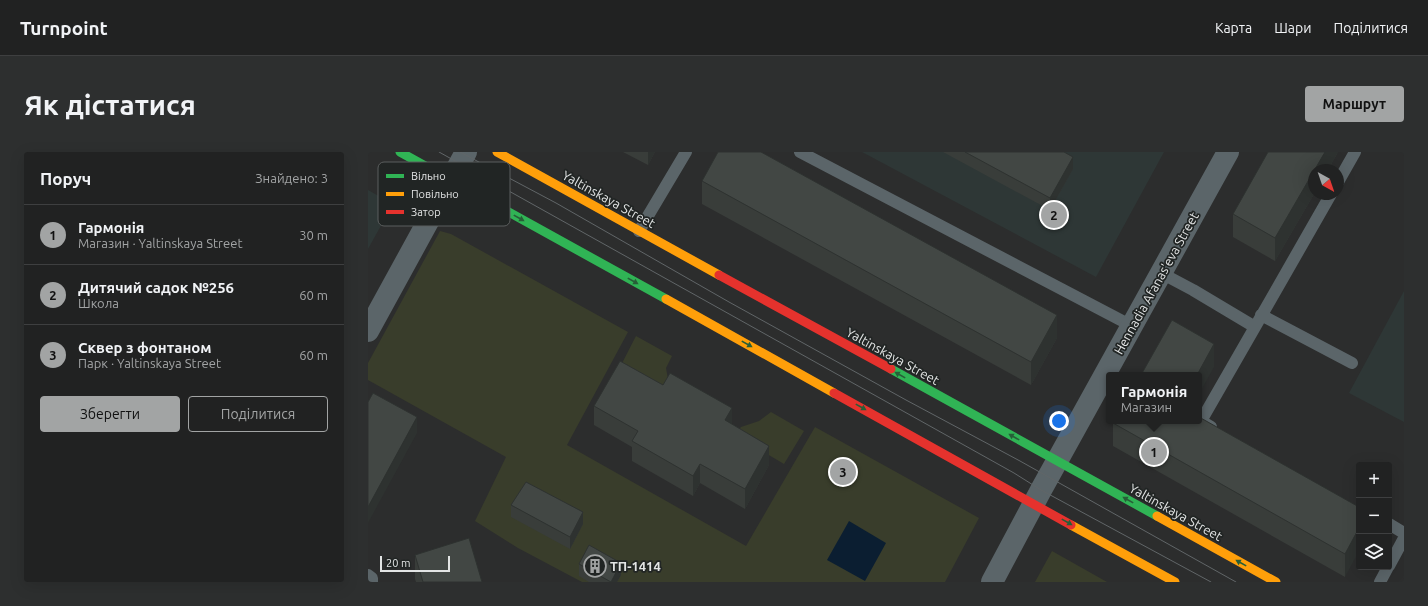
<!DOCTYPE html>
<html lang="uk">
<meta charset="utf-8">
<style>
body{margin:0;font-family:Ubuntu,sans-serif;background:#2d2f2f;color:#f1f3f6}
.controls{position:absolute;right:12px;bottom:12px;display:grid;overflow:hidden;border-radius:4px;box-shadow:0 4px 16px #0002}
.controls button{width:36px;height:36px;display:grid;place-items:center;padding:0;border:0;border-bottom:1px solid #3e3f40;background:#212222;color:#f1f3f6;font:20px sans-serif}
.compass{position:absolute;left:940px;top:12px;width:36px;height:36px;border-radius:50%;background:#212222;box-shadow:0 4px 16px #0002;rotate:140deg}
.scale{position:absolute;left:12px;bottom:10px;width:70px;box-sizing:border-box;padding-left:4px;border:2px solid #e2e4e4;border-top:0;font-size:11px;line-height:14px;white-space:nowrap;color:#e2e4e4;-webkit-text-stroke:3px #212524;paint-order:stroke}
.you{position:absolute;left:691px;top:269px;width:14px;height:14px;margin:-10px;border:3px solid #fff;border-radius:50%;background:#1a73e8;box-shadow:0 0 0 6px #1a73e833}
.badge{display:grid;place-items:center;width:26px;height:26px;border-radius:50%;background:#a2a4a4;color:#111;font-size:13px;font-weight:700}
.pin{position:absolute;translate:-50% -50%;border:2px solid #fff;box-shadow:0 1px 4px #0006}
.popup{position:absolute;left:738px;top:220px;width:96px;height:52px;box-sizing:border-box;display:grid;place-content:center;border-radius:4px;background:#212222;filter:drop-shadow(0 1px 3px #0005);font-size:13px;white-space:nowrap;color:#a2a4a5}
.popup b{font-size:15px;color:#f1f3f6}
.popup::after{content:'';position:absolute;left:50%;top:100%;margin-left:-8px;border:8px solid transparent;border-top-color:#212222}
.list{margin:0;padding:0;list-style:none}
h2{display:flex;justify-content:space-between;align-items:center;height:52px;margin:0;padding:0 16px;font-size:17px}
h2 small{font-size:13px;font-weight:400;color:#a2a4a5}
.list li{display:grid;grid-template-columns:26px 1fr auto;gap:12px;align-items:center;box-sizing:border-box;height:60px;padding:0 16px;border-top:1px solid #3e3f40}
.list b{display:block;font-size:15px;white-space:nowrap}
.list p{margin:0;font-size:13px;white-space:nowrap;color:#a2a4a5}
.list em{font-size:13px;font-style:normal;color:#a2a4a5}
.actions{display:flex;gap:8px;padding:12px 16px}
.actions a{flex:1;padding:9px 0;border:1px solid #a2a4a4;border-radius:4px;text-align:center;font-size:14px;color:#a2a4a4}
.actions .main{background:#a2a4a4;color:#111}
.icon{flex:none;width:22px;height:22px;fill:none;stroke:currentColor;stroke-width:2;stroke-linecap:round;stroke-linejoin:round}
.map{position:relative;flex:none;width:1036px;height:430px;overflow:hidden;border-radius:4px}
header{display:flex;align-items:center;gap:24px;box-sizing:border-box;height:56px;padding:0 20px;background:#212222;border-bottom:1px solid #3e3f40}
header strong{font-size:19px}
nav{display:flex;gap:22px;margin-inline-start:auto;font-size:14px}
.intro{display:flex;align-items:center;justify-content:space-between;box-sizing:border-box;height:96px;padding:0 24px}
h1{margin:0;font-size:28px}
.button{padding:10px 18px;border-radius:4px;background:#a2a4a4;color:#111;font-size:14px;font-weight:700}
main{display:flex;gap:24px;padding:0 24px}
aside{flex:1;background:#212222;border-radius:4px;box-shadow:0 4px 16px #0002}
.map>svg:first-child{display:block}
</style>
<header>
<strong>Turnpoint</strong>
<nav><a>Карта</a><a>Шари</a><a>Поділитися</a></nav>
</header>
<div class="intro"><h1>Як дістатися</h1><a class="button">Маршрут</a></div>
<main>
<aside>
<h2>Поруч<small>Знайдено: 3</small></h2>
<ul class="list">
<li><span class="badge">1</span><div><b>Гармонія</b><p>Магазин · Yaltinskaya Street</p></div><em>30 m</em></li>
<li><span class="badge">2</span><div><b>Дитячий садок №256</b><p>Школа</p></div><em>60 m</em></li>
<li><span class="badge">3</span><div><b>Сквер з фонтаном</b><p>Парк · Yaltinskaya Street</p></div><em>60 m</em></li>
</ul>
<div class="actions"><a class="main">Зберегти</a><a>Поділитися</a></div>
</aside>
<div class="map">
<svg width="1036" height="430" viewBox="0 0 1036 430">
<rect width="100%" height="100%" fill="#2c2d2d"/>
<!-- built -->
<path fill="#2e3736" d="M494,0H796L728,125Z
M0,38L25,52L0,97Z
M1036,139V270L981,241Z"/>
<!-- green -->
<path fill="#393d2b" d="M72,79L83,82L260,180L199,293L378,394L447,275L611,366L577,430H214L150,396L107,369L138,305L0,228V211Z
M268,184L304,204L298,216L301,233L294,243L250,219Z
M403,260L436,279L416,312L367,283L373,275L391,269Z
M684,399L739,430H667Z"/>
<!-- water -->
<path fill="#0b1e31" d="M481,369L518,391L497,429L459,408Z"/>
<g fill="none" stroke-linecap="round" stroke-linejoin="round">
<!-- lane -->
<path stroke="#5b6569" stroke-width="12" d="M432,0L764,174
M970,30L987,0
M271,79L318,0
M793,121L825,138L887,175L963,42
M893,163L984,211
M843,275L833,269L887,175
M1021,372L1036,381
M1021,414L1036,386
M0,423L4,426V430
M1012,430L1020,415"/>
<!-- street -->
<path stroke="#5b6569" stroke-width="22" d="M0,179L98,0
M624,430L673,338L860,0"/>
<!-- fast -->
<path stroke="#30b455" stroke-width="9" d="M32,0L298,147
M523,217L789,364"/>
<!-- slow -->
<path stroke="#ff9f0a" stroke-width="9" d="M129,0L351,123
M298,147L466,241
M789,364L908,430
M703,373L807,430"/>
<!-- jam -->
<path stroke="#e5322d" stroke-width="9" d="M351,123L523,217
M466,241L703,373"/>
<!-- tram -->
<path stroke="#616668" stroke-width="1" d="M71,0L646,321L673,338L843,430
M92,0L188,51L361,150L538,248L652,309L868,430"/>
</g>
<!-- wall -->
<path fill="#393d3a" d="M255,0H287L280,13Z
M575,0H696L705,17L682,58Z
M970,0L960,18H946V42L907,109L865,85V62Z
M334,29L689,186L663,233L334,52Z
M226,254L364,272L401,313L377,357L332,331L325,344L264,309V295L226,273Z
M745,271L991,355L977,425L745,294Z
M143,353L215,372L202,397L143,365Z
M47,403L114,430H48L47,427Z
M211,412L253,423L249,430H221L211,424Z"/>
<!-- shaded-wall -->
<path fill="#2e3230" d="M280,0H287L280,13Z
M957,0H970L960,18H946Z
M705,5V17L682,58V46Z
M946,19V42L907,109V86Z
M689,163V186L663,233V210Z
M846,192V215L831,242V223H829Z
M364,256V275L357,268Z
M49,265V281L0,371V355Z
M401,294V313L377,357V337Z
M332,312V331L325,344V324Z
M215,360V372L202,397V385Z
M991,376V399L977,425V402Z
M253,411V423L249,430H243Z"/>
<!-- building -->
<path fill="#424744" stroke="#2e3230" d="M350,0H393L689,163L663,210L334,29Z
M597,0H696L705,5L682,46Z
M900,0H957L907,86L865,62Z
M804,168L846,192L829,223H773Z
M252,209L295,233L302,221L364,256L357,268L401,294L377,337L332,312L325,324L264,289L270,279L226,254Z
M5,241L49,265L0,355V250Z
M831,265L991,355V376L977,402L745,271L746,269H831Z
M158,330L215,360L202,385L143,353Z
M101,386L114,430H55L47,403Z
M221,393L253,411L243,430L211,412Z"/>
<!-- one-way arrows -->
<defs><path id="oneway-solid" d="M-6-.8H1V-3.2L6.5 0L1 3.2V.8H-6Z"/></defs>
<g fill="#275e38">
<use href="#oneway-solid" transform="translate(151 66) rotate(29)"/>
<use href="#oneway-solid" transform="translate(265 129) rotate(29)"/>
<use href="#oneway-solid" transform="translate(379 192) rotate(29)"/>
<use href="#oneway-solid" transform="translate(532 223) rotate(-151)"/>
<use href="#oneway-solid" transform="translate(493 255) rotate(29)"/>
<use href="#oneway-solid" transform="translate(646 285) rotate(-151)"/>
<use href="#oneway-solid" transform="translate(760 348) rotate(-151)"/>
<use href="#oneway-solid" transform="translate(699 370) rotate(29)"/>
<use href="#oneway-solid" transform="translate(873 411) rotate(-151)"/>
</g>
<!-- icons -->
<defs>
<g id="building-ring" transform="scale(1.15)"><circle r="9.5" fill="#212524" stroke="#a2a4a4" stroke-width="1.5"/><path d="M-4-6H4V6H1V3H-1V6H-4ZM-2.5-4.3h1.7v1.8h-1.7ZM.8-4.3h1.7v1.8H.8ZM-2.5-1h1.7V.8h-1.7ZM.8-1h1.7V.8H.8Z" fill="#a2a4a4"/></g>
</defs>
<g fill-rule="evenodd">
<use href="#building-ring" x="227" y="414"/>
</g>
<g text-anchor="middle" dominant-baseline="central" stroke-width="3.5" stroke-linejoin="round" paint-order="stroke">
<!-- street labels -->
<g font-size="13" fill="#e2e4e4" stroke="#212524">
<text transform="translate(241 47) rotate(29)">Yaltinskaya Street</text>
<text transform="translate(788 131) rotate(-61)">Hennadia Afanas'eva Street</text>
<text transform="translate(525 204) rotate(29)">Yaltinskaya Street</text>
<text transform="translate(808 360) rotate(29)">Yaltinskaya Street</text>
</g>
<!-- poi labels -->
<g font-size="13" font-weight="bold" fill="#e2e4e4" stroke="#212524" text-anchor="start">
<text x="242" y="414">ТП-1414</text>
</g>
</g>
<!-- legend -->
<rect x="10" y="10" width="132" height="64" rx="6" fill="#212524" stroke="#5b5e5e" stroke-width="1"/>
<rect x="18" y="22" width="18" height="4" fill="#30b455"/>
<rect x="18" y="40" width="18" height="4" fill="#ff9f0a"/>
<rect x="18" y="58" width="18" height="4" fill="#e5322d"/>
<g font-size="11" fill="#e2e4e4">
<text x="43" y="28">Вільно</text>
<text x="43" y="46">Повільно</text>
<text x="43" y="64">Затор</text>
</g>
</svg>
<div class="controls">
<button>+</button>
<button>−</button>
<button><svg class="icon" aria-label="layers" viewBox="0 0 24 24"><path d="M12 4l9 5-9 5-9-5zM3 14l9 5 9-5"/></svg></button>
</div>
<svg class="compass" viewBox="-18 -18 36 36"><path d="M0-13l5 13h-10z" fill="#e53935"/><path d="M0 13l5-13h-10z" fill="#a2a4a5"/></svg>
<div class="scale">20 m</div>
<div class="you"></div>
<div class="pin badge" style="left:786px;top:300px">1</div>
<div class="popup"><b>Гармонія</b>Магазин</div>
<div class="pin badge" style="left:686px;top:63px">2</div>
<div class="pin badge" style="left:475px;top:320px">3</div>
</div>
</main>
